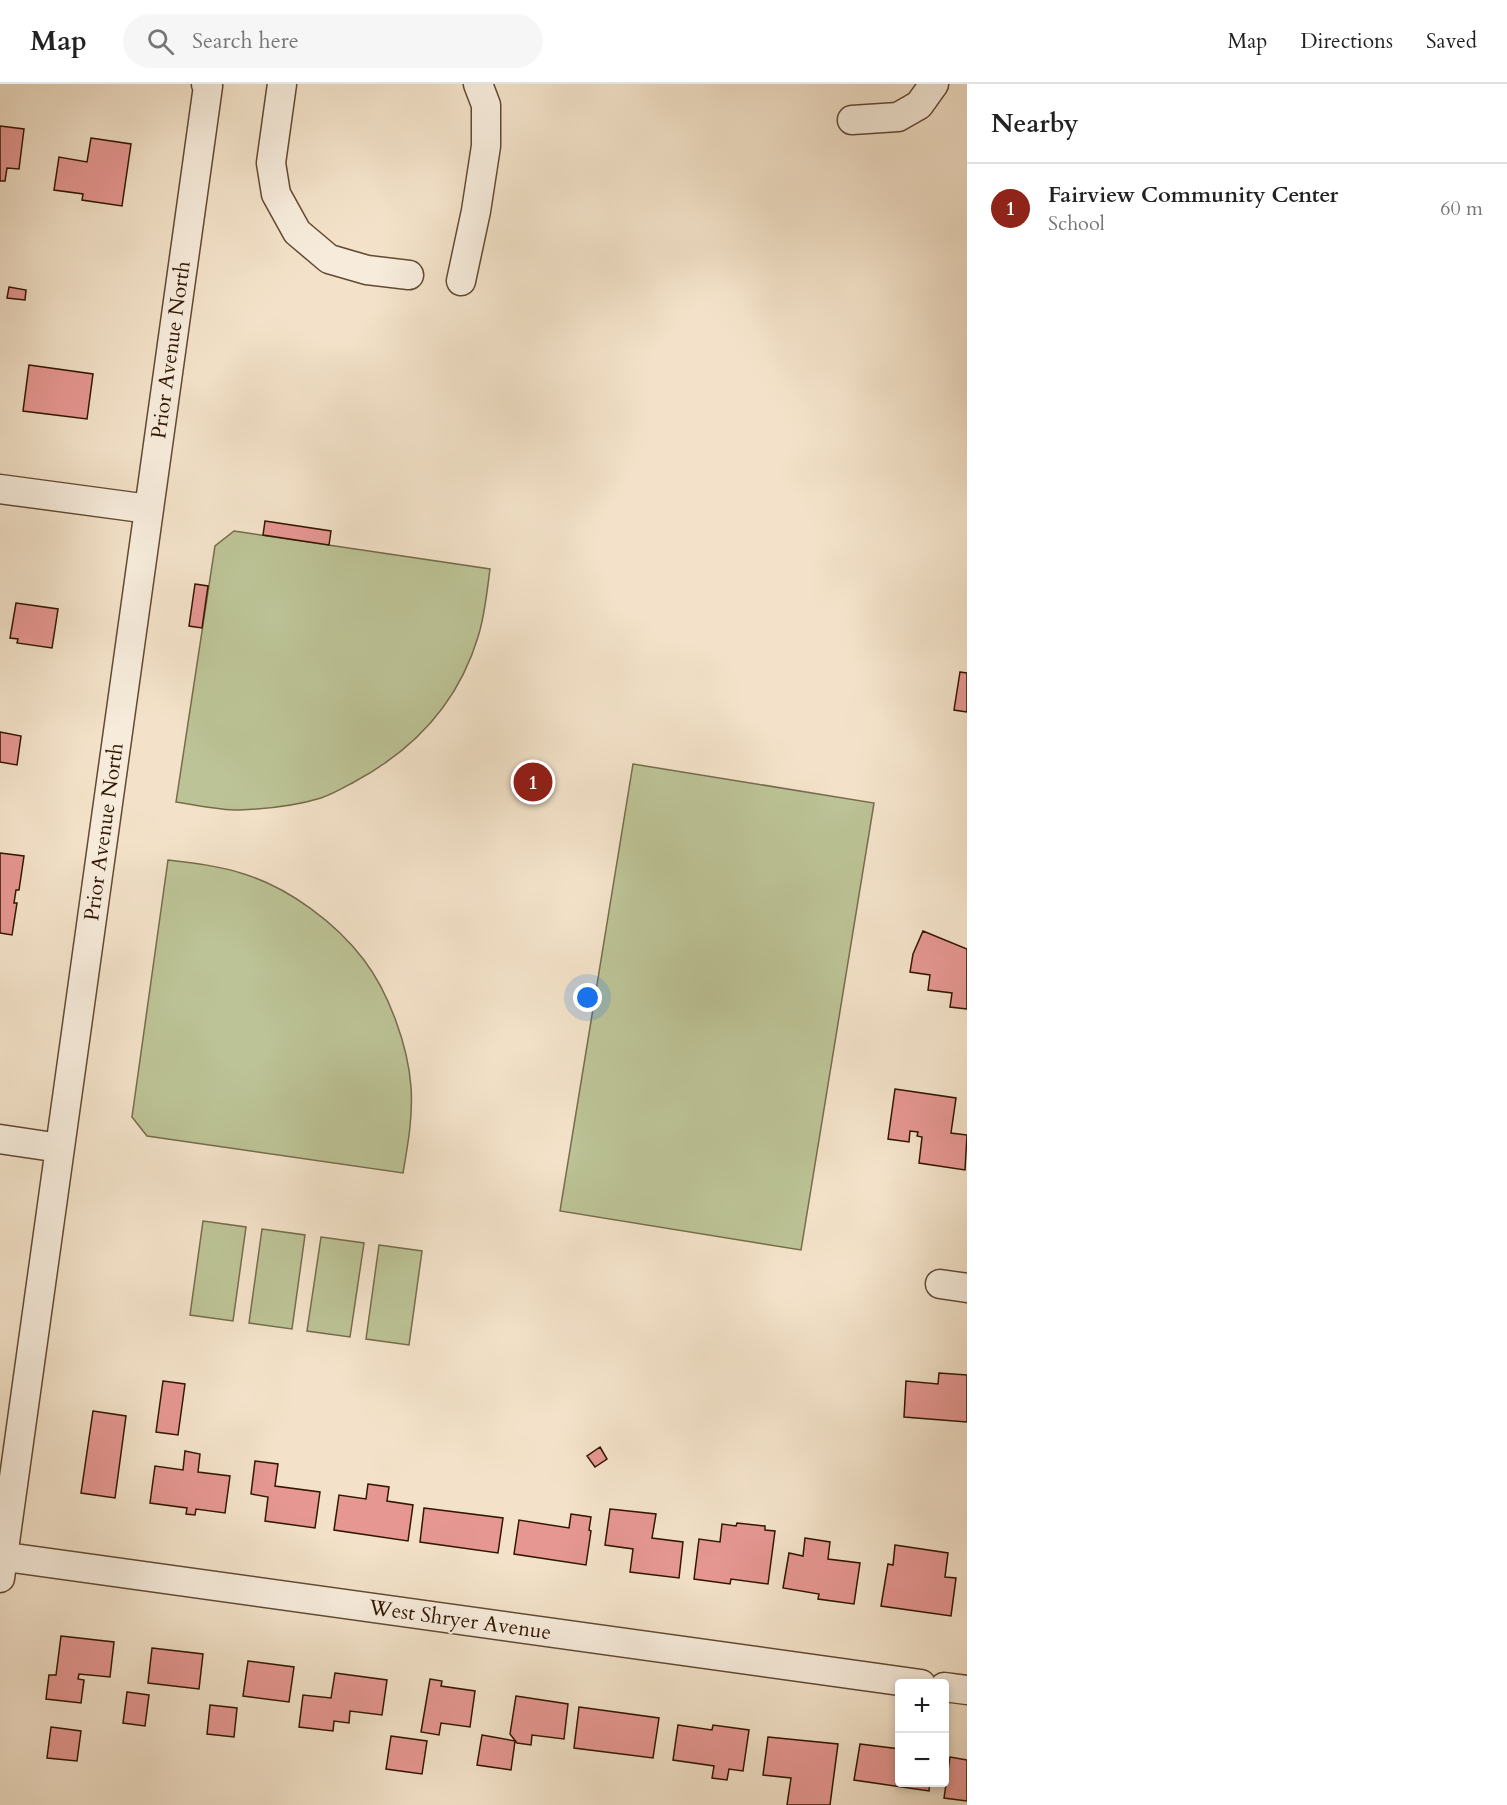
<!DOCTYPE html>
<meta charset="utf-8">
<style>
body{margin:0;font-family:Cardo,serif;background:#f6f6f6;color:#222}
.controls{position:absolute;right:18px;bottom:18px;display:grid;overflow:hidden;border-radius:6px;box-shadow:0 3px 9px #0003}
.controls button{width:54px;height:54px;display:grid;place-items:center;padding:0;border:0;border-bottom:2px solid #e0e0e0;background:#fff;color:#222;font:30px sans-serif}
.you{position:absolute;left:588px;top:914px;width:21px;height:21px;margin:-15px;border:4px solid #fff;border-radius:50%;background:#1a73e8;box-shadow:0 0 0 9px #1a73e833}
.badge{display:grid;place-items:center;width:39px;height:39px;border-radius:50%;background:#8f2418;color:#fff;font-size:20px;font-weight:700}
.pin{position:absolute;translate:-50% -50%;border:3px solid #fff;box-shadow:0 2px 6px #0006}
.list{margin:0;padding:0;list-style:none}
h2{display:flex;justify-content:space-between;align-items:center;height:78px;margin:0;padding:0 24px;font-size:26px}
h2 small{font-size:20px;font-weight:400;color:#767676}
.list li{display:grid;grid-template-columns:39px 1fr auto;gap:18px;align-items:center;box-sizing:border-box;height:90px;padding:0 24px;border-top:2px solid #e0e0e0}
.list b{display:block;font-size:22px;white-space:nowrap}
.list p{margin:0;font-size:20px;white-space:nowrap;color:#767676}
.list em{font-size:20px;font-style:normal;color:#767676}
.icon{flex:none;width:33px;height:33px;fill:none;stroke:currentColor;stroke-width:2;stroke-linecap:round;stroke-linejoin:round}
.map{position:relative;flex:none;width:967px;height:1721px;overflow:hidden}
header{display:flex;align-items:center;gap:36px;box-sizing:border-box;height:84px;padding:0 30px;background:#fff;border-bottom:2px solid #e0e0e0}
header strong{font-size:28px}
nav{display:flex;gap:33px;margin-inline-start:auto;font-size:21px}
.search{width:420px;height:54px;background:#f6f6f6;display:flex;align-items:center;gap:15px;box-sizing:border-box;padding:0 21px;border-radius:33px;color:#767676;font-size:22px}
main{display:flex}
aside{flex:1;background:#fff}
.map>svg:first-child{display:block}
</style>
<header>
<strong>Map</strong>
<div class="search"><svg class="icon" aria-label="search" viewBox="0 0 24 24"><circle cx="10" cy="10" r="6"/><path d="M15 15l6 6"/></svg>Search here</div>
<nav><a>Map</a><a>Directions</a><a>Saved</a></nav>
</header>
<main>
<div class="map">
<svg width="967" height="1721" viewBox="0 0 967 1721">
<rect width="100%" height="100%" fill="#f3e2c9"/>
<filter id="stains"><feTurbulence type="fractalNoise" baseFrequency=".00333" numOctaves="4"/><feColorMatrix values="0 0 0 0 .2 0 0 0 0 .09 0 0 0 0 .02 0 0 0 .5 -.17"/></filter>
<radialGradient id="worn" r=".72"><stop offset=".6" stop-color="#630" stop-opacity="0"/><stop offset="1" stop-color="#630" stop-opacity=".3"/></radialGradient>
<!-- green -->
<path fill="#bcc396" stroke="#766c4b" stroke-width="1.5" d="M234,447L490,485C487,507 485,531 478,553C458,619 414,666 354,698C343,704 333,710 321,714C295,722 266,725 239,726C218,726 197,721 176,718L215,462Z
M633,680L874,719L801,1166L560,1127Z
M168,776C194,779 220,782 244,790C289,804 336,839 364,876C389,909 408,962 411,1003C413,1032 408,1060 403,1089L147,1052L132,1033Z
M203,1137L246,1143L233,1237L190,1231Z
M262,1145L305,1151L292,1245L249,1239Z
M321,1153L364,1159L350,1253L307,1247Z
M379,1161L422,1167L409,1261L366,1255Z"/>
<!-- building -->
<path fill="#e69792" stroke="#311600" stroke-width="1.5" d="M0,42L24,45L19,85L7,84L5,97H0Z
M91,54L131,60L122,122L82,116L83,110L54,106L59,73L87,78Z
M9,203L26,206L25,216L7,214Z
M29,281L93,290L87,335L23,327Z
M265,437L331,447L329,461L263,451Z
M195,500L208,502L202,544L189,542Z
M16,519L58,525L52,564L17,559L18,555L10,554Z
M960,588L967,589V628L954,626Z
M0,648L21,652L17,681L0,678Z
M0,769L24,772L19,806H16L14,819H17L12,851L0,849Z
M923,847L967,865V925L950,923L952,909L928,906L930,891L910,888L913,870Z
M895,1005L956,1014L951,1049L967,1051L965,1086L919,1079L922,1053L917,1052L918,1048L910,1047L909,1058L888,1055Z
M939,1289L967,1291V1338L904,1333L906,1297L938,1300Z
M163,1297L185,1300L178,1351L156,1348Z
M93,1327L126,1332L115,1414L81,1409Z
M600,1363L607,1375L595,1383L587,1372Z
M185,1367L200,1370L198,1388L230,1392L225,1429L196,1425L195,1431L186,1430L187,1424L150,1419L155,1382L183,1386Z
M255,1377L278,1380L275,1402L320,1408L315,1444L265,1437L268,1413L251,1410Z
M368,1400L389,1403L387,1417L413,1421L408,1457L334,1446L339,1411L366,1415Z
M424,1424L503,1434L498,1469L420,1458Z
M610,1425L656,1430L652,1454L683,1458L679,1494L630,1488L633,1465L605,1461Z
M571,1430L591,1433L589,1446L591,1447L586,1481L514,1470L519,1436L569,1444Z
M737,1439L765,1442V1446L775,1447L768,1500L731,1495L730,1500L694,1495L699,1455L720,1458L722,1440L736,1442Z
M805,1454L830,1458L828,1475L860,1479L854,1520L818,1515L819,1510L783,1504L789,1469L803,1472Z
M895,1461L948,1469L945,1493L956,1494L951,1532L881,1522L888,1480L893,1481Z
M61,1552L114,1558L110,1593L79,1590L78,1595L84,1596L81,1619L46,1615L49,1591H56Z
M152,1564L203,1570L199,1605L148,1599Z
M248,1577L294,1583L289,1618L243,1612Z
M335,1589L387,1596L382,1631L350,1627L349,1639L334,1637L333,1647L299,1643L303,1611L331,1614Z
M430,1595L442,1597L441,1602L475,1607L470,1643L441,1639L439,1651L421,1648Z
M127,1608L149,1611L145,1642L123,1639Z
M516,1612L568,1620L564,1655L532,1651L531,1661L517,1659L510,1650Z
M210,1621L237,1624L234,1653L207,1650Z
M579,1623L659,1634L653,1674L574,1664Z
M678,1641L712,1646L713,1641L749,1646L743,1687L729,1685L727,1696L712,1694L714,1682L673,1676Z
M51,1643L81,1647L77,1677L47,1674Z
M482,1651L515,1657L511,1686L477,1681Z
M391,1652L427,1657L422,1690L386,1685Z
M768,1653L838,1660L830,1721H787L791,1694L763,1691Z
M860,1660L900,1665V1698H930L929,1707L854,1696Z
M950,1673L967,1676V1717L944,1714Z"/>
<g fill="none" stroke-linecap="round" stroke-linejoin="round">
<!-- minor casing -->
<g stroke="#624932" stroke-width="31">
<path id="minor" d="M282,0L271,79L276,110L297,148L329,175L367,186L409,191
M852,36L898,33L919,21L934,0
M461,197L476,127L486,62V21L478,0
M0,405L149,425
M0,1055L60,1064
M940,1200L967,1204
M0,1472L921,1600
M0,1494L208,2L206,0
M944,1603L967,1606"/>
</g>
<!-- minor -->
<use href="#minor" stroke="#f7ecdc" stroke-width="28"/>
</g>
<g text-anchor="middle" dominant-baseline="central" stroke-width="4.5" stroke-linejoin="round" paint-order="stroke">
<!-- street labels -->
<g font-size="21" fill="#311600" stroke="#f7ecdc">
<text transform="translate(171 266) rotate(-82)">Prior Avenue North</text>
<text transform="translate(104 748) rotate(-82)">Prior Avenue North</text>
<text transform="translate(460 1536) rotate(8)">West Shryer Avenue</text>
</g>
</g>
<rect width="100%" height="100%" filter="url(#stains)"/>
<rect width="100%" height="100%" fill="url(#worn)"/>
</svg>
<div class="controls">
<button>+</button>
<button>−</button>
</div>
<div class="you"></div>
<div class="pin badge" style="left:533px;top:698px">1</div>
</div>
<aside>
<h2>Nearby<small></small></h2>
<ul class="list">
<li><span class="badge">1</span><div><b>Fairview Community Center</b><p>School</p></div><em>60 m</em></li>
</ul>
</aside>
</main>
